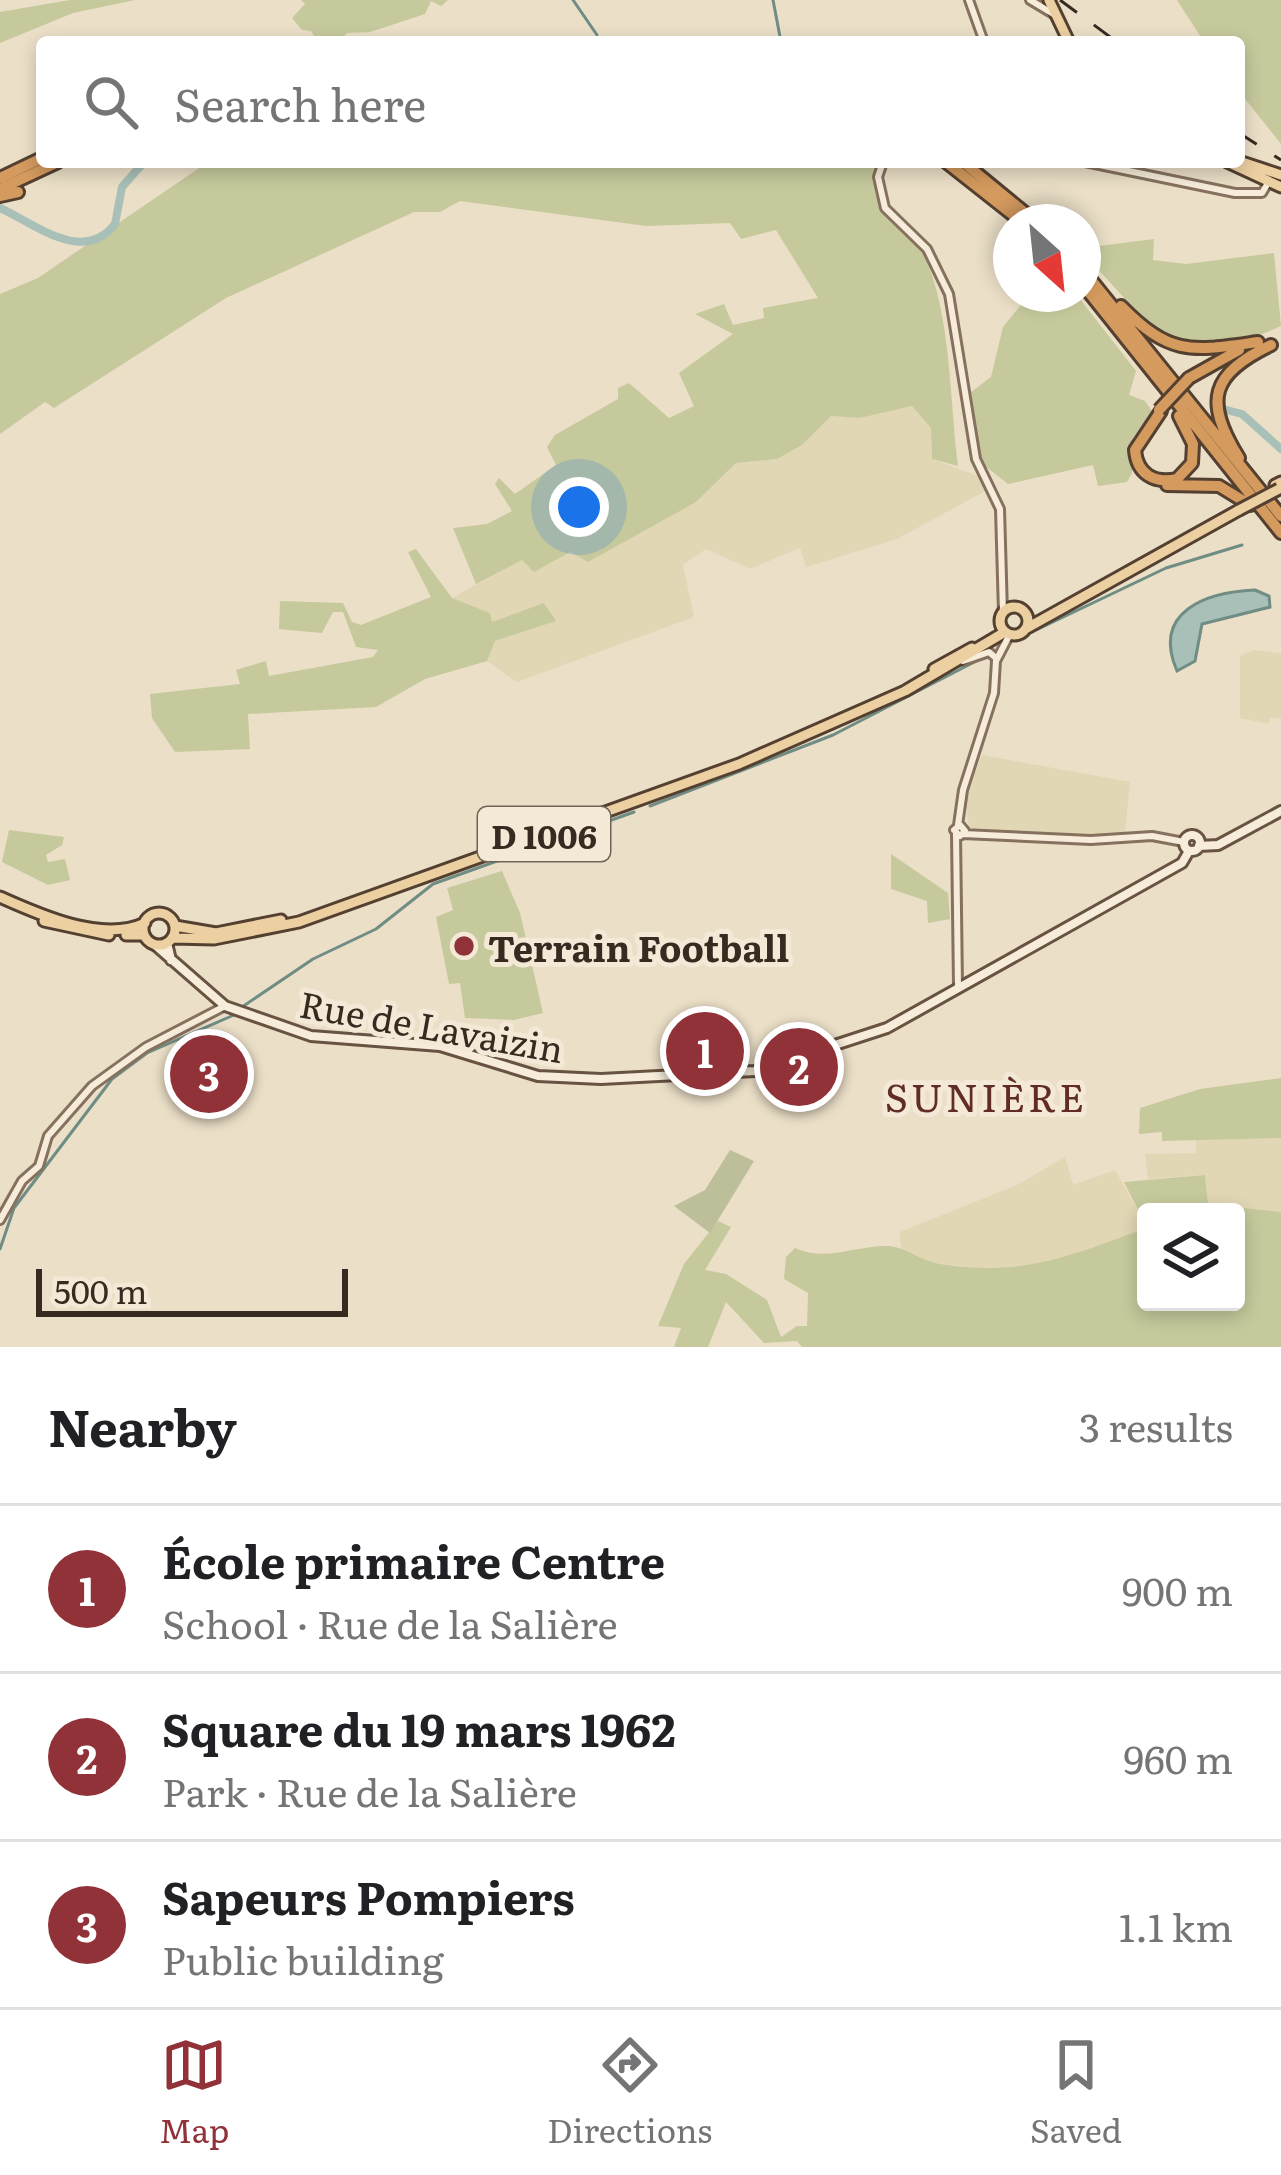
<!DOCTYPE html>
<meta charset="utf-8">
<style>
body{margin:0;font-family:Literata,serif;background:#f2f2f2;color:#202124}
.controls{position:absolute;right:36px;bottom:36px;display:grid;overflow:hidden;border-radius:12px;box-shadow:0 6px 18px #0003}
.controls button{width:108px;height:108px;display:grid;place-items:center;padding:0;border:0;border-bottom:3px solid #e0e0e0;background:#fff;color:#202124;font:60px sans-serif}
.compass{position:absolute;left:993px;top:204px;width:108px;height:108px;border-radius:50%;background:#fff;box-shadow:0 6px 18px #0003;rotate:153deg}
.scale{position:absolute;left:36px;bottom:30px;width:312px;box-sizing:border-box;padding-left:12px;border:6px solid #372a20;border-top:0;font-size:33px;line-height:42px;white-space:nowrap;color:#372a20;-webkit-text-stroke:9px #f3e9d6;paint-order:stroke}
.you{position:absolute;left:579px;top:507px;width:42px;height:42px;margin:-30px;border:9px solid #fff;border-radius:50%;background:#1a73e8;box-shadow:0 0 0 18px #1a73e833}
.badge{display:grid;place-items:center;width:78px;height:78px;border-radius:50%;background:#913238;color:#fff;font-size:39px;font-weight:700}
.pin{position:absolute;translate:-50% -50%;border:6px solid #fff;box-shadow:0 3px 12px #0006}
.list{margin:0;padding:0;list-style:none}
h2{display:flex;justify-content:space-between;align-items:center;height:156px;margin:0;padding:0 48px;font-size:51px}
h2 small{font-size:39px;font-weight:400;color:#757577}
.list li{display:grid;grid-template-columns:78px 1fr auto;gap:36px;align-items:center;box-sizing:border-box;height:168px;padding:0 48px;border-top:3px solid #e0e0e0}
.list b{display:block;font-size:45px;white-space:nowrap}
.list p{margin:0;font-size:39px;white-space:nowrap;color:#757577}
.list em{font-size:39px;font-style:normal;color:#757577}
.icon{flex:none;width:66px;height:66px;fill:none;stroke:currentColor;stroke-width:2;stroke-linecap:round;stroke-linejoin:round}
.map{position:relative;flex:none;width:1281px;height:1347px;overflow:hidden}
.search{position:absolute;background:#fff;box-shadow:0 6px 18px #0003;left:36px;right:36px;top:36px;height:132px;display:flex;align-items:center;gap:30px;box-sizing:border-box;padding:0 42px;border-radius:12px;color:#757577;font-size:45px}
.sheet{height:660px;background:#fff}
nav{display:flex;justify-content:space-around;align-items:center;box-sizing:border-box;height:168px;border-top:3px solid #e0e0e0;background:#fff;font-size:33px;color:#757577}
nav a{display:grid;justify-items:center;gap:6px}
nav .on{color:#913238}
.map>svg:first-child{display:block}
</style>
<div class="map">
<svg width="1281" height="1347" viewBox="0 0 1281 1347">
<rect width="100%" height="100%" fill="#ebdfc7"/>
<!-- farmland -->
<path fill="#e1d7b5" d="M912,406L931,427L932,459L981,477L991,488L897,539L806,567L800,548L750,569L706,549L683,565L694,617L517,682L487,661L495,641L555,621L545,604L491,623L489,613L452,598L522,559L571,551L696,502L736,463L777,459L802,445L830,416L860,418Z
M1253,650L1281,653V718H1270L1268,724L1240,718V656Z
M982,755L1130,782L1125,833L1094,836L969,828L965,797Z
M1281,1138V1212L1208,1204L1205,1175L1148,1179L1145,1154L1196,1153V1140Z
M1065,1157L1073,1185L1115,1170L1143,1220L1141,1230L1038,1268L995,1270L933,1263L901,1248L900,1232L1017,1185Z"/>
<!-- green -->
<path fill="#c6c99c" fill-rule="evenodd" d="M70,0H135L73,13L0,43V12Z
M301,0H448L441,6L431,1L425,14L370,32L347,33L338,42H318L311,31L302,30L292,18L305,4Z
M1177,0H1281V144L1239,91V42H1204Z
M208,162H876C874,222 903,213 924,256C951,310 950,405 958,466L932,459L931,428L912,406L860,418L831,416L802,445L777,459L736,463L696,502L588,562L570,552L534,572L522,560L476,584L453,528L487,524L512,511L495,484L499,478L515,494L556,465L547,447L555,435L618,399V388L629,383L669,418L694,406L679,373L733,334L695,314L724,304L733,325L764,318L763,308L818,298L776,230L741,239L730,223L646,226L460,201L440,212H414L226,298L54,408L45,402L0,434V294L38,278Z
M1154,239L1153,260L1186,264L1274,253L1281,326C1175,374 1150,324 1083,253V248Z
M1023,294H1076L1136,371L1129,395L1145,401L1152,411L1132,439V473L1127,482L1098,486L1093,465L1008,484L980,462L967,395L991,377L1003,327L1025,300Z
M416,549L452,598L490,613L492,622L544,603L556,621L495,641L487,661L425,679L376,707L248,714L250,749L175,752L152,718L150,694L240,684L236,670L266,661L269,676L373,657L378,650L356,647L343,612H333L322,633L279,629L280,601L343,603L352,622L361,625L431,597L408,552Z
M9,830L64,837L62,845L46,855L48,862L65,859L70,880L48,885L2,862Z
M891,854L948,893L950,919L928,923L927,901L891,889Z
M502,871L520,913L543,1013L514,1020L465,1018L460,983L449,984L436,917L453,910L447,888Z
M1281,1078V1138L1162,1141V1132L1139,1134L1140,1108L1200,1089Z
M1205,1175L1208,1204L1281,1212V1347H802L797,1341L764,1343L726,1302L708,1347H674L681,1328L658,1326L684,1264L718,1221L731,1227L705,1270L726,1274L767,1300L781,1337L797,1326H807L808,1293L784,1279L786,1257L795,1248C826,1262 854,1246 887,1246C905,1246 921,1261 940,1264C1020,1277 1067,1257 1141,1230L1143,1220L1124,1182ZM1146,1212H1236V1302H1146Z"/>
<!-- cemetery -->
<path fill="#bcbf9a" d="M730,1150L754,1161L710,1233L674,1206L705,1190Z"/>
<!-- water -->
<path fill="#a8c0b7" stroke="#6f8d84" stroke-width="3" d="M1255,590L1269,596L1270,607L1202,624L1195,661L1177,671C1151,611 1207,592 1255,590Z"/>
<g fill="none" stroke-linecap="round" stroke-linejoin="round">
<!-- stream -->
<path stroke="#6f8d84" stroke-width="3" d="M573,0L597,35
M773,0L781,42
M1032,632L1166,568L1242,545
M650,806L833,735L986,656
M242,1007L313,959L376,929L433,884L634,812
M0,1249L14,1208L112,1079L147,1053L234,1015"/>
<!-- river -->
<path stroke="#a8c0b7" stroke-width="8" d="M0,208C32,222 83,266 115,224L122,187L144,162
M1215,407L1242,414L1281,449"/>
<!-- tertiary casing -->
<g stroke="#86715e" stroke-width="12">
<path id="tertiary" d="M969,0L984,42
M1030,0L1055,15
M883,162L878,177L885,208L927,249L949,294L976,459L1000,509L1003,613
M1085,162L1235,193H1262L1268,183
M963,661L989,652L997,659
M958,825L963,790L994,693L996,661L1010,634
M960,825L965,831L960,836L954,830Z
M956,834L958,986
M963,834L1091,840L1152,836L1184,842
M0,1220L22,1181L39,1166L48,1136L92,1086L146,1047L225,1006"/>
</g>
<!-- secondary casing -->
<g stroke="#685241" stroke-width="14">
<path id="secondary" d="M1184 843a8 8 0 1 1 16 0a8 8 0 1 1-16 0Z
M1199,846L1218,845L1281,811
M167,943L171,960
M155,945L225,1006L311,1036L440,1046L538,1076L601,1079L755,1071L887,1028L1182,863L1189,851"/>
</g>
<!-- primary casing -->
<g stroke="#544031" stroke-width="15">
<path id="primary" d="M1049,0L1069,42
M1239,161L1281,175
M1227,162L1281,187
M1275,485L1281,482
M1000 621a14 14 0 1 1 28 0a14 14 0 1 1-28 0Z
M1027,628L1239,510
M934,669L972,648
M0,897C40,915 102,943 145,923
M143 929a16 16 0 1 1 32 0a16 16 0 1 1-32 0Z
M44,921L109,935
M175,926L216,933L281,920
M126,935H144
M173,938L214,939L299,922L739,764L905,691L1005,632"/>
</g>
<!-- motorway casing -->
<g stroke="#544031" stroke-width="16">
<path id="motorway" d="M946,162L1022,222
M963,162L1036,222
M0,178L42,158
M0,189L58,162
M0,196L18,192
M1083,270L1281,516
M1083,285L1281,533
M1121,306C1171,357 1192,351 1258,342
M1189,378L1239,350
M1161,411L1135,450C1137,474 1154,484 1177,479L1192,463L1193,444L1179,416
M1239,458C1203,400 1211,374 1271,345
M1167,485L1219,486L1250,505"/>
</g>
<!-- tertiary -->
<use href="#tertiary" stroke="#f7ecda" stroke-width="6"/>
<!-- secondary -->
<use href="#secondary" stroke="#f7ecda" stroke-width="8"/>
<!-- primary -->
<use href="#primary" stroke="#ecd0a2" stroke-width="9"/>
<!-- motorway -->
<use href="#motorway" stroke="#d49a5e" stroke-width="10"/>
<!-- rail -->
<path stroke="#372a20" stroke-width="3" stroke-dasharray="21 21" stroke-linecap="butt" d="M1060,0L1117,42
M1239,133L1281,160"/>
<!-- primary-bridge casing -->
<g stroke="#544031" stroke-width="15" stroke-linecap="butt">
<path id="primary-bridge" d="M1239,510L1279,489"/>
</g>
<!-- motorway-bridge casing -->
<g stroke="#544031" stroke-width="16" stroke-linecap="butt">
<path id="motorway-bridge" d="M1159,410L1189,378"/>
</g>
<!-- primary-bridge -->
<use href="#primary-bridge" stroke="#ecd0a2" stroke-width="9"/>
<!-- motorway-bridge -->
<use href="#motorway-bridge" stroke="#d49a5e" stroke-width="10"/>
</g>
<!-- markers -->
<circle fill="#913238" stroke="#f3e9d6" stroke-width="4.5" cx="464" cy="946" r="12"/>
<g text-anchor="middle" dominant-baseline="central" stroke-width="10" stroke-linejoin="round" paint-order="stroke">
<!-- shield labels -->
<rect fill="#f3e9d6" stroke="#6f6357" stroke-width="3" x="478" y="807" width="132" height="54" rx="9"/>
<g font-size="33" font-weight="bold" fill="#372a20">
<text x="544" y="834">D 1006</text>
</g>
<!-- poi labels -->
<g font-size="36" font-weight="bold" fill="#372a20" stroke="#f3e9d6" text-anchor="start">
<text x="488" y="946">Terrain Football</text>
</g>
<!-- street labels -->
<g font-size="36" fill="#372a20" stroke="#f3e9d6">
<text transform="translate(432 1025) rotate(10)">Rue de Lavaizin</text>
</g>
<!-- neighbourhood labels -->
<g font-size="39" letter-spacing="3" fill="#612c23" stroke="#f3e9d6">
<text x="986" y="1095">SUNIÈRE</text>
</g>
</g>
</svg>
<div class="controls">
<button><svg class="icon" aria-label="layers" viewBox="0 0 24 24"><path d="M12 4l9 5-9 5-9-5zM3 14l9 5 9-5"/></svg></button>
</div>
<svg class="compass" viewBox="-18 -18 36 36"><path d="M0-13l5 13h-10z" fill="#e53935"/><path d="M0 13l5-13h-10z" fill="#757577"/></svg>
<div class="scale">500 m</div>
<div class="you"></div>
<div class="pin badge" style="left:705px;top:1051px">1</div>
<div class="pin badge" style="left:799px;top:1067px">2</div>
<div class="pin badge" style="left:209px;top:1074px">3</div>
<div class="search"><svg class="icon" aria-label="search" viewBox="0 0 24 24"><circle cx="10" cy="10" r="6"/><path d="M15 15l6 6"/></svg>Search here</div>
</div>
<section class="sheet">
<h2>Nearby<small>3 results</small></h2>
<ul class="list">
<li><span class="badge">1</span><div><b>École primaire Centre</b><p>School · Rue de la Salière</p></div><em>900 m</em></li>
<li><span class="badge">2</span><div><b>Square du 19 mars 1962</b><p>Park · Rue de la Salière</p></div><em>960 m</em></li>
<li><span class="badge">3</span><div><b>Sapeurs Pompiers</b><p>Public building</p></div><em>1.1 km</em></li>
</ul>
</section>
<nav>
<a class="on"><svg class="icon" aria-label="map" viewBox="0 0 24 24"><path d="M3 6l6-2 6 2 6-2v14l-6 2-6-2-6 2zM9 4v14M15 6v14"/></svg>Map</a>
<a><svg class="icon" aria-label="directions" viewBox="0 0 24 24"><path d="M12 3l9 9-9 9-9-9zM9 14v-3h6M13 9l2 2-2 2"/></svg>Directions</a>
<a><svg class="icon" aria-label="saved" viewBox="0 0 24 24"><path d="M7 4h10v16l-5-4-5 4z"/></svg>Saved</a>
</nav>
